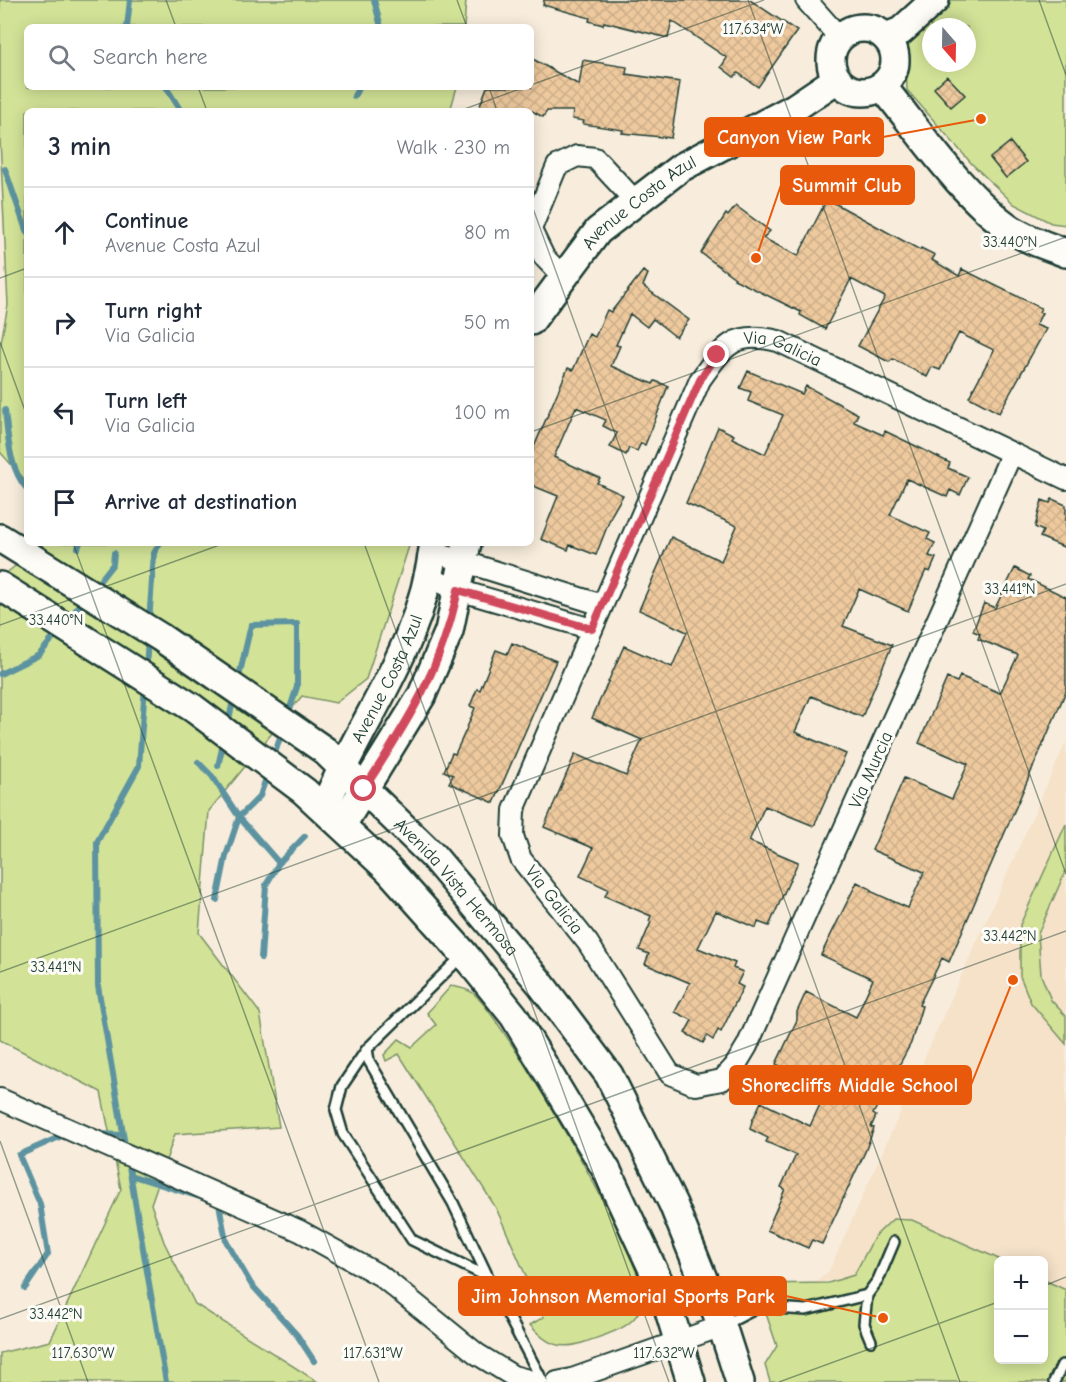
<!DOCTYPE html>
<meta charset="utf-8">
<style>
body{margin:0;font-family:"Comic Neue",sans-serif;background:#f6f6f7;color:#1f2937}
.controls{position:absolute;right:18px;bottom:18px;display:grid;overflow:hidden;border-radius:9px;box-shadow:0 3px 15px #0003}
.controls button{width:54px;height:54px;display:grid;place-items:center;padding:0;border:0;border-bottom:2px solid #e0e1e3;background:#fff;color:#1f2937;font:30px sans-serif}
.compass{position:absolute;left:922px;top:18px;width:54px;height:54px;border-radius:50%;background:#fff;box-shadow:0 3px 15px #0003;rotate:160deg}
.stop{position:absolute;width:18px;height:18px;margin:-14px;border:4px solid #d1495b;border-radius:50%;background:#fff}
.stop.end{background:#d1495b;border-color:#fff;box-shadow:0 2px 6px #0008}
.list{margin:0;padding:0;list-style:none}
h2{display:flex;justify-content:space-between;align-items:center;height:78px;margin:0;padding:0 24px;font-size:26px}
h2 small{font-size:20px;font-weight:400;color:#747a83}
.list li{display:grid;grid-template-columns:39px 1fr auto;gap:18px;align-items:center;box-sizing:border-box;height:90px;padding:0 24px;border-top:2px solid #e0e1e3}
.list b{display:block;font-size:22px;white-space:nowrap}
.list p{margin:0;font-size:20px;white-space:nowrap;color:#747a83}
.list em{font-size:20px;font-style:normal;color:#747a83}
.icon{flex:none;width:33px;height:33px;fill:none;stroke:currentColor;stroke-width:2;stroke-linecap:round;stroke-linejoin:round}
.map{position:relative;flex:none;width:1066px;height:1382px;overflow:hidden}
.search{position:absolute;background:#fff;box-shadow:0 3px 15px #0003;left:24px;top:24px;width:510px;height:66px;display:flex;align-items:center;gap:15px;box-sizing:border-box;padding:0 21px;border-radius:9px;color:#747a83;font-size:22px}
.panel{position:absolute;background:#fff;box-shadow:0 3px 15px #0003;left:24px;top:108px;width:510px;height:438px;border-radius:9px}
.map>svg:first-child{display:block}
</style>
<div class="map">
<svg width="1066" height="1382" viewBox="0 0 1066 1382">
<defs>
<pattern id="building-cross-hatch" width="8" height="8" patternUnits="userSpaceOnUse" patternTransform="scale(1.5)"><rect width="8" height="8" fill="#eec99e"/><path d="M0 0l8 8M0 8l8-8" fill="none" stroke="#ccae89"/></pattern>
</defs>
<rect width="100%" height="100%" fill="#f8eddc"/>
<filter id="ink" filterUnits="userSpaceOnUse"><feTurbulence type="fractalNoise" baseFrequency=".0167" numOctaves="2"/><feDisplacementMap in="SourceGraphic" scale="12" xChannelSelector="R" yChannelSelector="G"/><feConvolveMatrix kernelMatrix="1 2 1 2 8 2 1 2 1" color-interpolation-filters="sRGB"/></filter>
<g filter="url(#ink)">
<!-- built -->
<path fill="#f5e2c9" d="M1066,742V1290L1044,1280V1260H1001L912,1220L893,1219L875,1236L854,1275L814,1284L829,1271Z"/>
<!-- green -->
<path fill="#d2e397" stroke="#789066" stroke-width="1.5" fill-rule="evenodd" d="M0,0H466L464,27H27V87H457L450,111H27V482L0,452V348L8,305L0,140Z
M947,0H1066V225L1051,223L1014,204L972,164L907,90L905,44ZM931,27H967V63H931Z
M44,543H410L366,679L336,703L302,696L209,811L199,933L260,1013L279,1127L175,1134L151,1204L164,1242L195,1304L318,1382H0V1353L50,1341L121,1189L101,1092L0,1040V578Z
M1066,824V870L1038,934L1041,975L1051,1000L1066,1016V1044L1031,1003L1020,976V925Z
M451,986C457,987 468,989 473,993C504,1019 646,1262 643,1298C640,1328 607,1334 585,1342C560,1351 546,1344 530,1325L544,1317L496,1208L399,1054L386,1061L384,1055L399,1039L412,1047L436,1025L427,1013Z
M893,1219L912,1220L1001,1260H998V1360H1044V1280L1066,1290V1382H770L765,1365L777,1346L756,1284L828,1283L854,1275L875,1236Z"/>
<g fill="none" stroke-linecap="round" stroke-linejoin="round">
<!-- stream -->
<path stroke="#5d93a0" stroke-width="6" d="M374,0L381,27
M127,27L130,0
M166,87L181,111
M354,96L359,87
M5,169L27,233
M5,410C8,436 9,469 27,489
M78,548L80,543
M94,588L113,564L114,553
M67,621L85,599
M149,622L154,553L160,543
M146,669L148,638
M0,674L39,655L59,631
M238,681L251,625L297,624V687L287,717
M228,724L234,696
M273,759L283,729
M198,762L212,776L239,817L279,863
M218,766L224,740
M217,900L226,856L239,817L260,796L268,772
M261,958L266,885L279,863L305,836
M97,1134L123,1135
M126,1151L98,986L97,842L139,766L145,686
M128,1161L166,1382
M130,1175L206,1199
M216,1202L219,1204L226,1241L251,1284L297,1335L314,1361
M25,1288L48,1254L40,1204L19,1155L66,1134"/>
</g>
<!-- building -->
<path fill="url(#building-cross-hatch)" stroke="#1f3d34" stroke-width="1.5" d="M544,0H750L797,31L758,87L738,73L734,77L721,67L727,58L672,21L668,38L604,22L603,25L589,21L590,18L543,5Z
M531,58L579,85L583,60L627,67L626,74L680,82L671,138L622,133L623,130L583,124L584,121L572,119L573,111H547L543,117L532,111H478L487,87H531Z
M947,76L965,95L951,107L934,88Z
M1010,142L1026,162L1006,178L990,158Z
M827,199L920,250L921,248L935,255L932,260L959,276L962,269L1041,308L1039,312L1042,313L1036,325L1046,329L999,413L969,397L994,350L959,333L940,370L932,367L927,377L893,359L889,362L858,346L885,297L851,279L825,329L800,315L801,312L734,279L735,278L701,253L726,214L728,216L736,206L770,231L763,238L798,256Z
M643,271L648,274L643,286L689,320L676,337L653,319L647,327L630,314L616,345L620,346L611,366L653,384L655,381L668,386L652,428L645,445L641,443L637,451L629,448L626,455L610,447L617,433L603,426L606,420L576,407L554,457L600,478L597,483L623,495L612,514L596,555L570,545L568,550L541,539L558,496L531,485V454L568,368L573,370L589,334L595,337L607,310L611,312Z
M748,371L802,394L806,386L858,414L854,422L883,435L885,431L918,447L950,463L948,468L968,477L960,495L950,490L947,497L907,479L890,515L930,533L927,539L935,543L929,556L936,558L930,572L926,570L908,611L859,589L843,626L892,645L862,717L811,696L795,732L846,754L814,826L765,806L749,841L798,862L769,926L758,922L756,928L716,911L698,948L735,963L733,968L743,972L737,984L743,987L721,1032L718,1030L713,1040L707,1036L703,1043L685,1033L692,1020L675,1012L690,983L645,964L649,954L639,950L651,922L649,921L651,916L605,896L608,889L580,876L593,848L544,827L575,754L626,776L642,740L592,718L624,646L672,667L687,632L639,610L671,537L721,561L737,526L686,503L718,427L734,435L732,438L765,454L783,415L748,401L751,392L740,388Z
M1052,499L1066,505V548L1040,537L1043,531L1035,527L1042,500L1050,503Z
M1015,568L1030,576L1028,579L1066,597V691L949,962L942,958L919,1005L922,1006L911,1043L873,1114L876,1116L871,1127L874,1128L865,1152L822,1244L812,1240L808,1248L767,1230L785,1189L781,1187L796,1155L766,1142L768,1138L750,1129L752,1121L761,1102L810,1126L827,1089L776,1064L797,1020V1012L806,992L856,1017L873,979L821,955L857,882L871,889L870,891L908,908L924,872L872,850L904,778L952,799L968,764L919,743L947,678L957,682L960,676L1000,693L1018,655L978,639L980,634L973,631L984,603L995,608Z
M512,643L556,661L494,803L449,783L453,775L444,771L452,753L455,754L466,730L475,708L470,706L477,689L480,690L496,650L507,654Z"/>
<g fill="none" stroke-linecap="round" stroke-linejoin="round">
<!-- lane casing -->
<g stroke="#1f3d34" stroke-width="14">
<path id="lane" d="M462,956L367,1049L369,1061L453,1203L488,1277L543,1382
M367,1049L342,1086L336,1110L343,1134L412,1240L488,1277
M867,1295L864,1324L871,1341
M724,1325L759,1307L806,1310L867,1295L878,1280L894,1242
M1054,1382L1062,1365"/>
</g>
<!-- street casing -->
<g stroke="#1f3d34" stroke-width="24">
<g id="street">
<path d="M806,0L839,37"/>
<path d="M531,229L557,166L577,156L595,158L636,202"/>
<path d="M531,230L544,257L563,277"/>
<path id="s1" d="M1011,455L747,1046L735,1066L722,1080L696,1085L670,1074L588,943L521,859L513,836L514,810L700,380C724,346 734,330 778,341L1066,479"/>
<path d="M433,552L602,605"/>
<path d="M430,578L458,590L592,629"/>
<path d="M0,1099L300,1231L381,1276L477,1354L513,1376L536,1382"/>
<path d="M557,1382L572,1379L722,1326"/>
</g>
</g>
<!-- secondary casing -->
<g stroke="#1f3d34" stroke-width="32">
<g id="secondary">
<circle cx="863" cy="60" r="32"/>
<path d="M886,37L901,31L935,0"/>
<path d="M882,86C918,130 964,198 1011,229C1028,240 1047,246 1066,253"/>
<path id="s2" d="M531,321L598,231L680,168L794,108L837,79"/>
<path id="s3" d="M0,538L160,637L324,750L433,856L540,983L609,1075L673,1204L722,1326L740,1382"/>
<path d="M0,586L193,708L304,791L389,870L464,954L514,1016L607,1171L663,1291L691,1382"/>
<path id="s4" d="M324,808C363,714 421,649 434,543"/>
<path d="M342,825L422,695L449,631L467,543"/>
</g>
</g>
<!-- lane -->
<use href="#lane" stroke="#fdfcf7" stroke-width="9"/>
<!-- street -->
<use href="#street" stroke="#fdfcf7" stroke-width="20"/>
<!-- secondary -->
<use href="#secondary" stroke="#fdfcf7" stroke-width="27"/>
</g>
</g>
<g fill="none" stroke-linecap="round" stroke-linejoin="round" filter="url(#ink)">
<!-- route -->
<path stroke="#d1495b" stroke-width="8" d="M364,789C408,721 441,671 458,590L592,629L700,380L717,355"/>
</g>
<!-- ticks -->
<path fill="none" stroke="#1f3d34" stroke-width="1.5" stroke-opacity="0.45" d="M166,0L176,27M457,0L467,27M748,0L1066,874M1039,0L1066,75M531,85L764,0M198,87L207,111M489,87L497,111M459,111L525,87M531,203L960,1382M0,278L27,268M0,342L27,416M531,432L1066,237M73,543L379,1382M364,543L669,1382M0,625L225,543M0,972L1066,584M0,1141L88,1382M1044,1286L1066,1277M0,1319L1066,931M779,1382L998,1302"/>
<g text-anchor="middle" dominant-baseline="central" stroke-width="6" stroke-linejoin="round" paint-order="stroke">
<!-- street labels -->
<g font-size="18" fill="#1f3d34" stroke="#fdfcf7">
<text stroke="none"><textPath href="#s2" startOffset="162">Avenue Costa Azul</textPath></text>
<text stroke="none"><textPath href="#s1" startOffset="1628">Via Galicia</textPath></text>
<text stroke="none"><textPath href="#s4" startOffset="144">Avenue Costa Azul</textPath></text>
<text transform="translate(871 770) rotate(-66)">Via Murcia</text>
<text stroke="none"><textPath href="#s3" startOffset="578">Avenida Vista Hermosa</textPath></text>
<text transform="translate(554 900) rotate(52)">Via Galicia</text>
</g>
</g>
<g font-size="15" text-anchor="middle" fill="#1f3d34" stroke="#fdfcf7" stroke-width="6" stroke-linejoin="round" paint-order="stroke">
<text x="753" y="34">117.634°W</text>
<text x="1010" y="247">33.440°N</text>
<text x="1010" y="594">33.441°N</text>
<text x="56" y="625">33.440°N</text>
<text x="1010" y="941">33.442°N</text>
<text x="56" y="972">33.441°N</text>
<text x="56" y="1319">33.442°N</text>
<text x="83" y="1358">117.630°W</text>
<text x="373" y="1358">117.631°W</text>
<text x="664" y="1358">117.632°W</text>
</g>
<!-- callouts -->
<path fill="none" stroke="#e8590c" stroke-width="2" d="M981 119L883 137M756 258L781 185M1013 980L971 1085M883 1318L786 1296"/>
<g fill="#e8590c" stroke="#fdfcf7" stroke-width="2">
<circle cx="981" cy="119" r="6"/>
<circle cx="756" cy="258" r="6"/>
<circle cx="1013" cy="980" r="6"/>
<circle cx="883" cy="1318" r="6"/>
</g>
<g fill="#e8590c" stroke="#e8590c" stroke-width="2">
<rect x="705" y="118" width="178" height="38" rx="6"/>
<rect x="781" y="166" width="133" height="38" rx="6"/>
<rect x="730" y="1066" width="241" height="38" rx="6"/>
<rect x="459" y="1277" width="327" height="38" rx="6"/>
</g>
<g font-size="20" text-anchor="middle" font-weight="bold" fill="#fff">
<text x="794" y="144">Canyon View Park</text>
<text x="847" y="192">Summit Club</text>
<text x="850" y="1092">Shorecliffs Middle School</text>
<text x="623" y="1303">Jim Johnson Memorial Sports Park</text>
</g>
</svg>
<div class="controls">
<button>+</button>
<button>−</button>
</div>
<svg class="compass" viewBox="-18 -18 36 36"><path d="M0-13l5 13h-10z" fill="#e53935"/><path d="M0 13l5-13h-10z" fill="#747a83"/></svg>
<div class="stop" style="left:364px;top:789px"></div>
<div class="stop end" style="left:717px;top:355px"></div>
<div class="search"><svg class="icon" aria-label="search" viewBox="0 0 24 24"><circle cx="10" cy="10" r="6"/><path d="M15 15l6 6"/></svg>Search here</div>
<section class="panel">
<h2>3 min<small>Walk · 230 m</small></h2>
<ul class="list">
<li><svg class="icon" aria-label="ahead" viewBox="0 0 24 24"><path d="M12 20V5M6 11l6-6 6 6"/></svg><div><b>Continue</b><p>Avenue Costa Azul</p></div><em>80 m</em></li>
<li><svg class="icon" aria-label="right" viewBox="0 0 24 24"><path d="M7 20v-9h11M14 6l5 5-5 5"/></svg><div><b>Turn right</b><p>Via Galicia</p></div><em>50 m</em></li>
<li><svg class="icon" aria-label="left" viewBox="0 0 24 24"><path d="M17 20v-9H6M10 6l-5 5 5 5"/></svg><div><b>Turn left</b><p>Via Galicia</p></div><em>100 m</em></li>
<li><svg class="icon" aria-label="arrive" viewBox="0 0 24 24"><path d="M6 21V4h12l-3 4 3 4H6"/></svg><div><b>Arrive at destination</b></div></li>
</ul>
</section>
</div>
